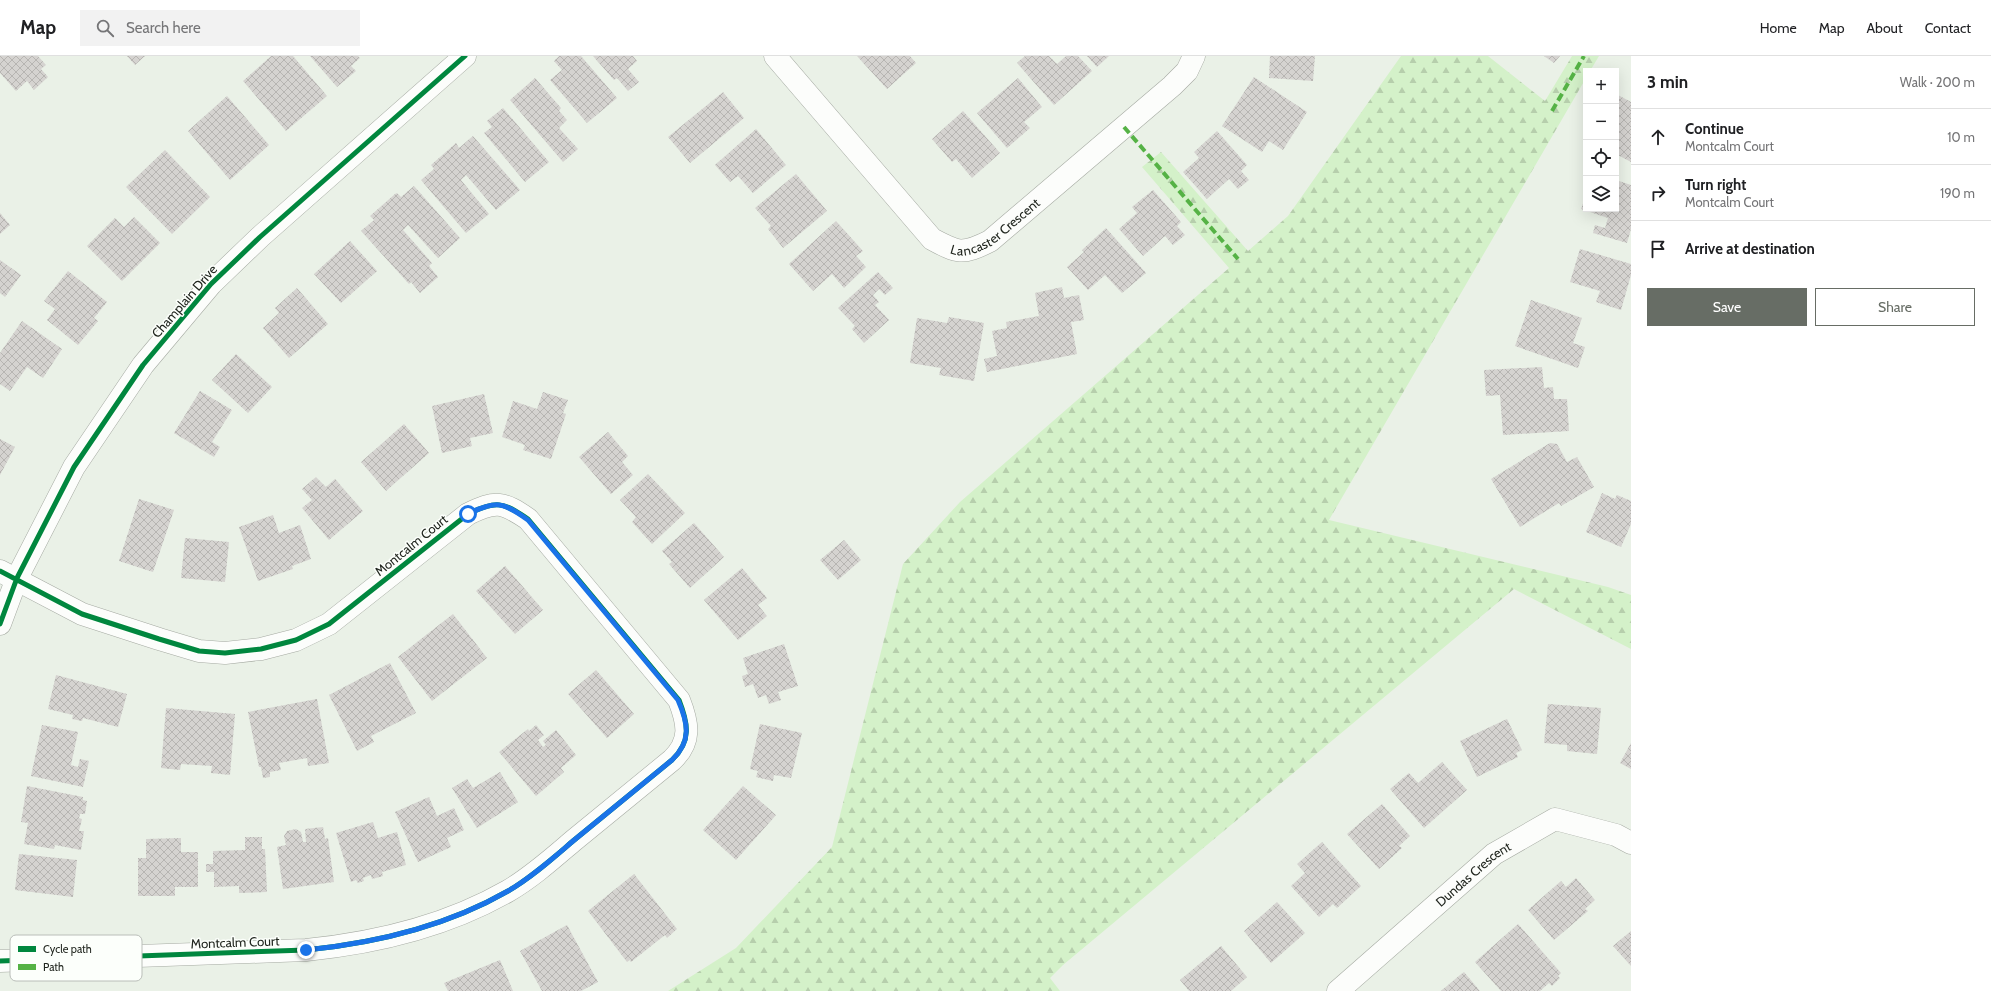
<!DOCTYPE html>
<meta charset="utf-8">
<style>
body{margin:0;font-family:Cabin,sans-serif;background:#f2f2f2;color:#202124}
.controls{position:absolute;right:12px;top:12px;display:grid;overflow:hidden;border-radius:0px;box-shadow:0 4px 16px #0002}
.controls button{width:36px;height:36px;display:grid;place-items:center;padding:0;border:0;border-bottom:1px solid #e0e0e0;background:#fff;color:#202124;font:20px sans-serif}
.stop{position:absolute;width:12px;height:12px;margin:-9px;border:3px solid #1a73e8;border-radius:50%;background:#fff}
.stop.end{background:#1a73e8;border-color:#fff;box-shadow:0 1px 4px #0008}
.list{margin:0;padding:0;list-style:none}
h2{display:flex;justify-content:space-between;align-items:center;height:52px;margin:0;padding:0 16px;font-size:17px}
h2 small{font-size:13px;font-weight:400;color:#757577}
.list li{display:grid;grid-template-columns:26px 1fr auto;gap:12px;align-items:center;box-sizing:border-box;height:56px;padding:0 16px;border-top:1px solid #e0e0e0}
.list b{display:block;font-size:15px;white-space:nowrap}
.list p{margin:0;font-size:13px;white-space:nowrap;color:#757577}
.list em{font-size:13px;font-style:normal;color:#757577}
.actions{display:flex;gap:8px;padding:12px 16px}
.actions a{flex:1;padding:9px 0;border:1px solid #676d65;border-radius:0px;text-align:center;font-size:14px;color:#676d65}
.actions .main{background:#676d65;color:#fff}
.icon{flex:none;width:22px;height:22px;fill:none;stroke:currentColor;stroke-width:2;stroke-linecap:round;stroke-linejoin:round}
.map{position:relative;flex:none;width:1631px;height:935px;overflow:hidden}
header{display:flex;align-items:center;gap:24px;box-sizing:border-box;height:56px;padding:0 20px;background:#fff;border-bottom:1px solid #e0e0e0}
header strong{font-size:19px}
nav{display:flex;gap:22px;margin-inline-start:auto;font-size:14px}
.search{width:280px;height:36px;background:#f2f2f2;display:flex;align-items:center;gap:10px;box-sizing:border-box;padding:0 14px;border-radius:0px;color:#757577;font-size:15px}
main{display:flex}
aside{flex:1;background:#fff}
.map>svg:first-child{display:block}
</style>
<header>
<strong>Map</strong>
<div class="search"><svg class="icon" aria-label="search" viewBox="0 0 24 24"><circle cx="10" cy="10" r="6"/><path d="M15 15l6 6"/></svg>Search here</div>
<nav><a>Home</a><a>Map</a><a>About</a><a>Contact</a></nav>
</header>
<main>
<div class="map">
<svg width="1631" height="935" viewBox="0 0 1631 935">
<defs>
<pattern id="forest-firs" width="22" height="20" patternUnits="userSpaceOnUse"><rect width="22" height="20" fill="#d4f1c9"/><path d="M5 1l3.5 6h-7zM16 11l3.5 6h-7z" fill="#b6ceac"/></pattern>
<pattern id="building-cross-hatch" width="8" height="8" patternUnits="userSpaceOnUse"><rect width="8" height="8" fill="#d5d3d0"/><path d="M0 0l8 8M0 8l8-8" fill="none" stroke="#b7b5b2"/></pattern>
</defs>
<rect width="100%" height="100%" fill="#eaf1e7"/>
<!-- forest -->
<path fill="url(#forest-firs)" d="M1401,0H1488L1545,45L1572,0H1599L1590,15H1586V22L1329,464L1608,531L1631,539V593L1514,533L1063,909L1050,922L1060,935H668L736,892L832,791L903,508L960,446L1229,212L1142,111L1161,96L1248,195L1288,160Z"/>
<!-- building -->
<path fill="url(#building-cross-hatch)" d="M0,0H38L46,9L41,13L48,21L34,34L27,25L16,35L0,17Z
M127,0H145L135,9Z
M271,0H293L327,40L286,75L243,25Z
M310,0H358L360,2L351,10L356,15L337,31Z
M559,0H581L617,42L587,67L550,24L562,14L554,5Z
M593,0H633L637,5L628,13L639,26L628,35L617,22L614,24Z
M857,0H910L916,7L887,33Z
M1025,0H1049L1057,8L1066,0H1078L1092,15L1054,49L1017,7Z
M1087,0H1109L1097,11Z
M1270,0H1315L1313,25L1269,22Z
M1544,0H1560L1554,7Z
M1254,21L1307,56L1283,94L1269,85L1262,96L1222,70Z
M535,22L561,52L559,55L567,64L559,72L578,93L563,106L510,44Z
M1018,22L1042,51L1024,66L1030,72L1007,92L977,57Z
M723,36L744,62L690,107L668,81Z
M1618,39L1631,46V106L1616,98V41Z
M227,40L269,89L230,124L188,75Z
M503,52L549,106L525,126L484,77L492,71L487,65Z
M963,55L1000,97L972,122L956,103L952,106L932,83Z
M756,73L786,109L753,137L738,120L730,126L715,109Z
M1217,75L1247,109L1241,115L1249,124L1238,133L1229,123L1207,143L1183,116L1199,102L1194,96Z
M473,80L520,134L496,154L466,119L461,124L489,158L466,177L421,124L434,113L431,109L456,87L459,92Z
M165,94L210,141L172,178L126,131Z
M796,118L827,155L783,192L768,173L771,170L755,152Z
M1616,124L1631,129V173L1627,187L1593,177L1595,169L1605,172L1608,162L1581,153L1586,139V153H1616Z
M414,130L460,182L438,202L408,169L403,174L432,207L429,210L438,221L420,237L411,226L409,228L361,175L374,164L370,160L395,138L397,137L401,141Z
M1153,134L1181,166L1177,170L1185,179L1173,189L1165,180L1143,200L1119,173L1137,157L1132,151Z
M0,157L10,169L0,178Z
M134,161L160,187L122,225L87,190L115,162L124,171Z
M836,165L863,195L856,200L866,211L844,232L832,218L813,235L789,208Z
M1106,172L1146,217L1122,237L1105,219L1088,234L1067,211L1084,196L1082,194Z
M350,185L377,215L341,247L314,218Z
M1580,193L1631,208V219L1621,254L1596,246L1600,235L1570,226Z
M0,204L21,219L5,241L0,237Z
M68,215L107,246L94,262L98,265L78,289L47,264L55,253L44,245Z
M878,216L893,232L885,239L879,233L873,239L879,246L875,249L889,264L864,287L852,273L855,270L838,252Z
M1062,231L1064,242L1079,239L1084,264L1071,266L1077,298L987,316L984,303L997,300L992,275L1007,272L1006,266L1039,260L1035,237Z
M297,232L328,268L289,302L263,272L279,257L275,252Z
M1531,244L1582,262L1573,287L1585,291L1578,312L1515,290Z
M949,261L984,267L974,325L939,319L941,312L910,307L917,262L947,267Z
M22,265L62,293L43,322L27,311L10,335L0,328V297Z
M236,298L272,331L248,357L212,324Z
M1542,311L1544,332L1553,331L1554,343H1567L1569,375L1503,379L1500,339L1486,340L1484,314Z
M200,335L232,354L212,386L220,391L214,401L174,377Z
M543,336L568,344L563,357L566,358L551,403L523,394L525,389L502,381L513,345L537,353Z
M484,338L493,377L470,382L472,390L442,397L432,350Z
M404,368L429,397L386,435L361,406Z
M608,376L628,400L622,406L633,419L611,438L579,401Z
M0,383L15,391L0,419Z
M1550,387L1557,388L1567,406L1577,401L1594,431L1561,450L1559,447L1520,471L1491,423Z
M648,418L685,457L652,488L632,466L636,461L620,444Z
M316,421L326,431L335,423L363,455L329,484L302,452L312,444L302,433Z
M1602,437L1615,443L1617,439L1631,445V468L1621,491L1586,476Z
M139,443L174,454L153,516L119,505Z
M273,459L279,477L300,469L311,503L292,510L293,513L258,525L239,471Z
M694,467L724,501L690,532L669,508L672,506L662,495Z
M185,482L229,486L225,526L181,522Z
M844,484L861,504L838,524L820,504Z
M505,510L543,554L515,578L476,535Z
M742,512L767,542L758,549L767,560L738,584L704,544Z
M453,558L487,602L432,645L398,601Z
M784,588L798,630L778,636L781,644L769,648L766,639L758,642L753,628L745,631L742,620L748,618L743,602Z
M390,607L416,657L371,680L374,686L357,695L329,639Z
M596,614L634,658L607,682L568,638Z
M56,619L127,638L118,671L83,662L82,665L72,663L73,659L48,653Z
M317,643L329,707L308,710L307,702L279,707L281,714L270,716V721L263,722L261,711H259L248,656Z
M1548,648L1601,652L1597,698L1567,695V689L1544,687Z
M166,652L235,658L230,719L211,717L212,710L181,708L180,714L161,712Z
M1507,663L1522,694L1516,697L1518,701L1477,721L1460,685Z
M760,668L802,677L791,722L774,719L773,725L756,721L758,715L750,713Z
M42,669L78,676L71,709L78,711L80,703L89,705L83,731L31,720Z
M536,669L544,679L538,684L543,691L546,689L543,685L556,674L576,699L561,712L564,716L536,740L499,696L528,673L529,675Z
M1631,687V713L1620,707Z
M1442,706L1467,734L1424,772L1390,733L1409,717L1418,727Z
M500,716L518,746L477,772L452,732L467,723L473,732Z
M27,730L83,741V744L87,745L85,758H80L79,762L82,763L79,775H84L81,794L55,789L54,793L24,788L28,767L21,766Z
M743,730L776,759L736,804L703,774Z
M429,741L437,760L454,752L464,774L447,782L451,791L418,806L395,756Z
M1382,748L1410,780L1399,790L1402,792L1379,813L1347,778Z
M373,766L378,782L397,776L406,809L382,816L383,820L372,823L371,819L363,822L364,825L358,827L356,824L351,826L336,777Z
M323,771L325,783L328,782L334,826L283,833L277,791L286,789L284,780L287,775L296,773L301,776L303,786H306L305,773Z
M245,781H262V793H265L267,836L239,837V830L214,831V816H206V808H213V795L245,794Z
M181,782V796H198V831H175V840H138V802H146V783Z
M1322,786L1361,830L1337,852L1333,848L1319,861L1291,830L1305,817L1297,808Z
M19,798L77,804L73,841L15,834Z
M634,818L677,873L667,882L665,879L631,906L630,904L627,906L588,855Z
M1576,822L1595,844L1585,853L1588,855L1554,884L1528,854L1561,825L1566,831Z
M1277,846L1305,877L1271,907L1244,875Z
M1518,868L1561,917L1558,920L1560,922L1552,930L1549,927L1540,935H1501L1475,906Z
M567,869L598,926L581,935H542L520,895Z
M1631,875V910L1613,890Z
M1221,890L1247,921L1231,935H1189L1180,924Z
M500,904L513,935H448L444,927Z
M1464,916L1480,935H1441L1460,919Z"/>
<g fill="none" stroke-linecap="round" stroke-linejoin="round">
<!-- street casing -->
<g stroke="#a5aaa2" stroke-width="23">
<g id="street">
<path id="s1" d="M775,0L932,183C958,197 962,199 990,185L1172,30L1187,15L1194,0"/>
<path d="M0,515L82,558L159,583L199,595L225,597L261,593L296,584L329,568L468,458C496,444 503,446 528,463L679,644C688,667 692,685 672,704C639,731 606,758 573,785C553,802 532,821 508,835C447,870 376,887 306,894L0,905"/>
<path d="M0,568L17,522L74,411L143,309L211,228L260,181L465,0"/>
<path id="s2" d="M1338,935L1494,798L1555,763L1616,779L1631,787"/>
</g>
</g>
<!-- street -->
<use href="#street" stroke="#fcfdfb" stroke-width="22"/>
<!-- quiet -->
<path stroke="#55b245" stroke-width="4" stroke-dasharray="8 4" stroke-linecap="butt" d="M1552,55L1584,0
M1124,71L1238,203"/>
<!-- cycleway casing -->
<g stroke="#fcfffb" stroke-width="8">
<path id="cycleway" d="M0,515L82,558L159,583L199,595L225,597L261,593L296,584L329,568L468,458C496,444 503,446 528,463L679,644C688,667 692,685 672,704C639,731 606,758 573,785C553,802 532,821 508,835C447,870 376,887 306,894L0,905
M0,568L17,522L74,411L143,309L211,228L260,181L465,0"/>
</g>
<!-- cycleway -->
<use href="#cycleway" stroke="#00873e" stroke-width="5"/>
</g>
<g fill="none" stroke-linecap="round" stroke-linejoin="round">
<!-- route -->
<path stroke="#1a73e8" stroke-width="5" d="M306,894C376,887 447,870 508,835C532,821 553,802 573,785C606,758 639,731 672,704C692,685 688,667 678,644L528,464C503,446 496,444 468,458"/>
</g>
<g text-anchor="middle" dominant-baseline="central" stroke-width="3" stroke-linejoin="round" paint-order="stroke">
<!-- street labels -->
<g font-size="13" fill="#21261f" stroke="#fcfffb">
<text stroke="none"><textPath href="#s1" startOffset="314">Lancaster Crescent</textPath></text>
<text transform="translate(184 245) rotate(-49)">Champlain Drive</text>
<text transform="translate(411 489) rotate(-39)">Montcalm Court</text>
<text stroke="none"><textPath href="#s2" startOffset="179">Dundas Crescent</textPath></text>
<text transform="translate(235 886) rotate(-2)">Montcalm Court</text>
</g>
</g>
<!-- legend -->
<rect x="10" y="879" width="132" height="46" rx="6" fill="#fcfffb" stroke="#babeb9" stroke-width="1"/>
<rect x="18" y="890" width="18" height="6" fill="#00873e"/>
<rect x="18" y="908" width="18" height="6" fill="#55b245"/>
<g font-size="11" fill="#21261f">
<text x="43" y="897">Cycle path</text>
<text x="43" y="915">Path</text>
</g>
</svg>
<div class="controls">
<button>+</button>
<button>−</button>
<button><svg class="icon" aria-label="locate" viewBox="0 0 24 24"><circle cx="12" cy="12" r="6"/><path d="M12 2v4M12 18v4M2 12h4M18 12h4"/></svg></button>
<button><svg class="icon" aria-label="layers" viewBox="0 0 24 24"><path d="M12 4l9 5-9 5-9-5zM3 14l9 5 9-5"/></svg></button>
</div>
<div class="stop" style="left:468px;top:458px"></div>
<div class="stop end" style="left:306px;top:894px"></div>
</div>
<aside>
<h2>3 min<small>Walk · 200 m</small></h2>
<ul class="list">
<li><svg class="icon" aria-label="ahead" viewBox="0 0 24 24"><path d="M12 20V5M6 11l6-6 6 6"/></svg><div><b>Continue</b><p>Montcalm Court</p></div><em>10 m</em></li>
<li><svg class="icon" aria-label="right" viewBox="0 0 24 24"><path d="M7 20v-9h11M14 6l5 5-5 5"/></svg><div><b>Turn right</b><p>Montcalm Court</p></div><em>190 m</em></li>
<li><svg class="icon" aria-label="arrive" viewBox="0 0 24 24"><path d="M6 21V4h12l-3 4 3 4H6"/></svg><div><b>Arrive at destination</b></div></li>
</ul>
<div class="actions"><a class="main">Save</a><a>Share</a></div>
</aside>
</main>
